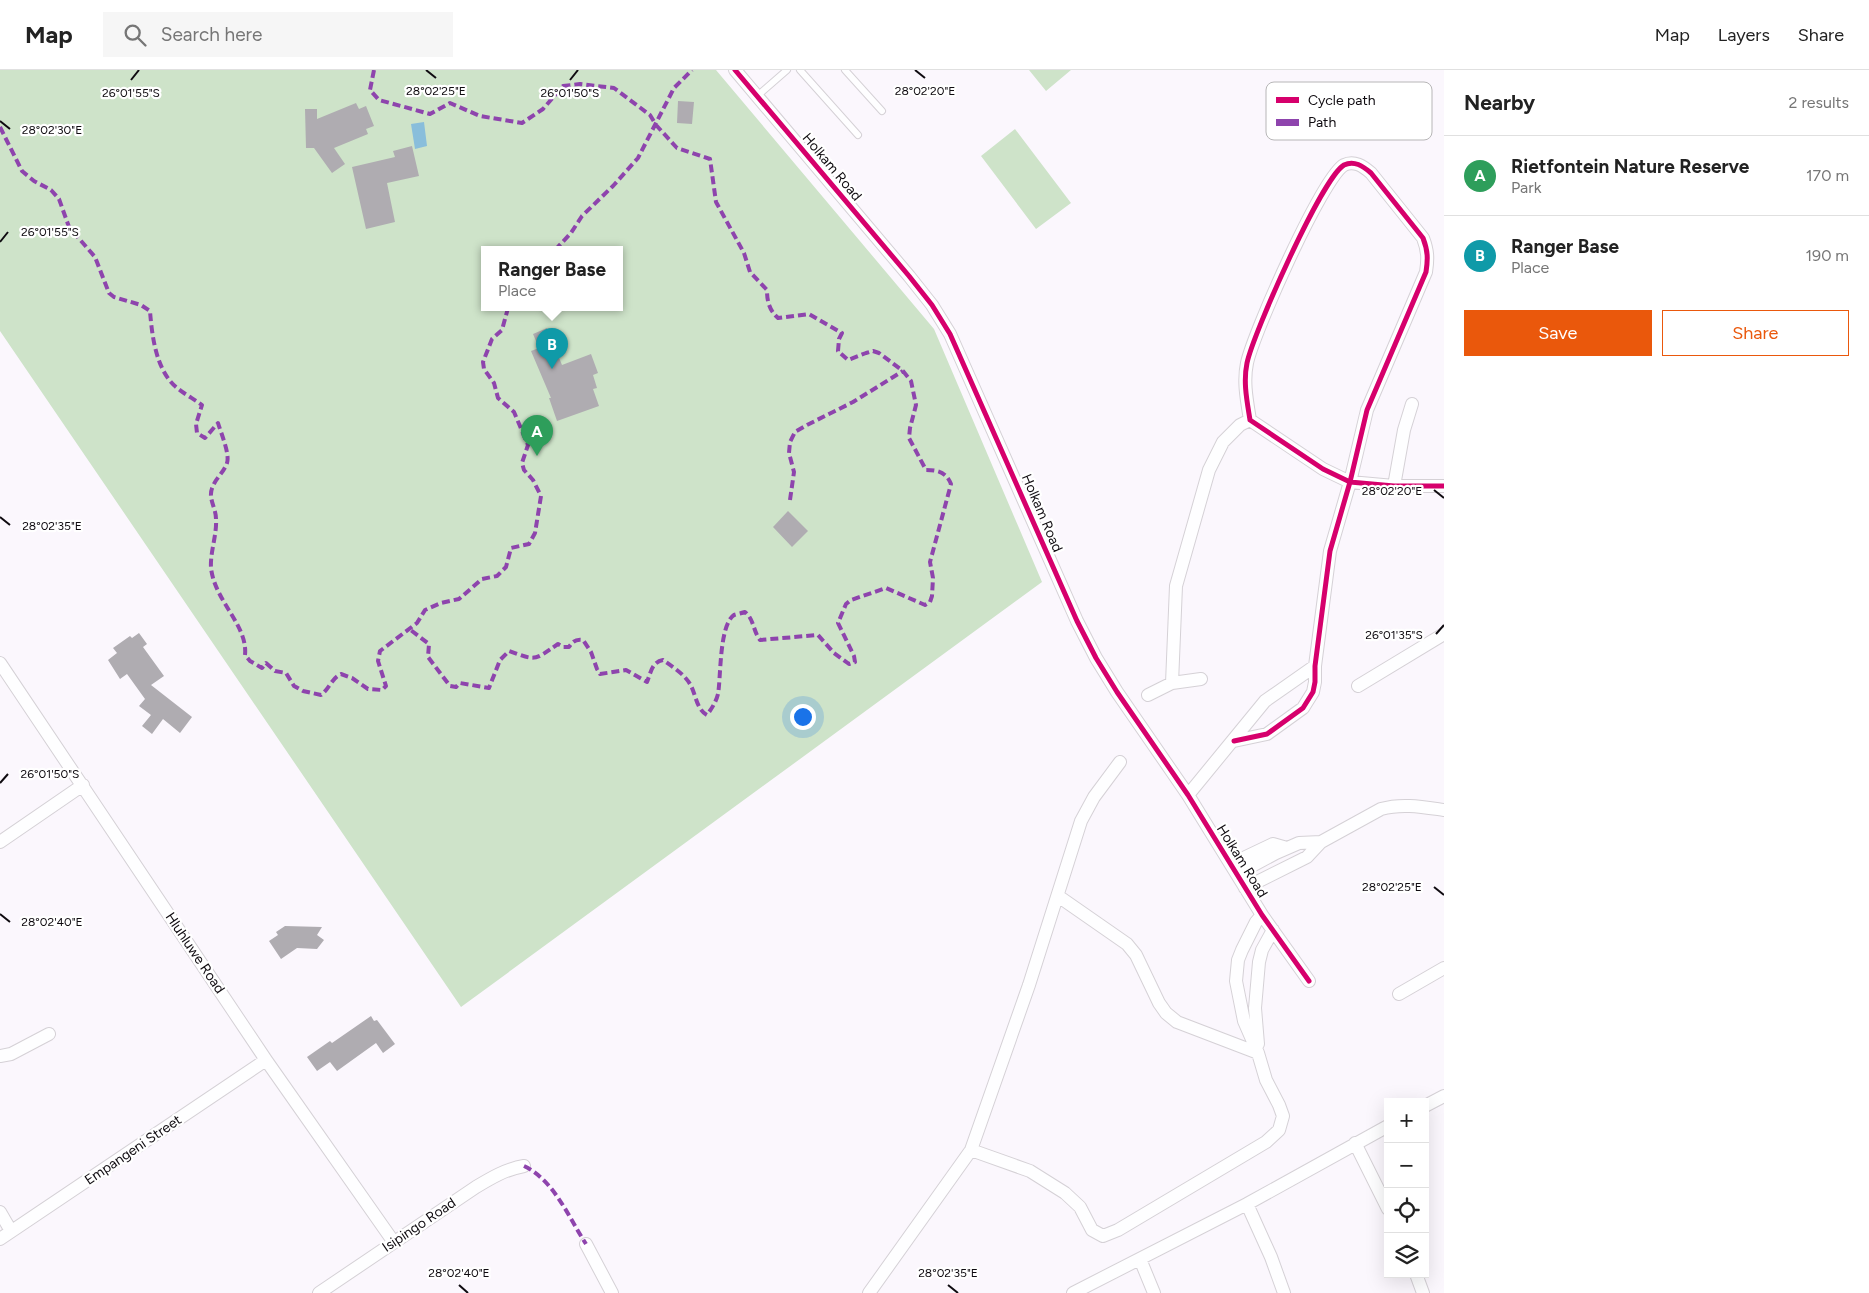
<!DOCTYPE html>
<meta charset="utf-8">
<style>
body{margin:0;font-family:Figtree,sans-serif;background:#f6f6f6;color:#222}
.controls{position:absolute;right:15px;bottom:15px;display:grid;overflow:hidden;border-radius:0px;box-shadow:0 5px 20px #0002}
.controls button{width:45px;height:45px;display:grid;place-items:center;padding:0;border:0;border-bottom:1px solid #e0e0e0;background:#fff;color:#222;font:25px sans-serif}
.you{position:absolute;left:802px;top:646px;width:18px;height:18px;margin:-12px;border:4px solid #fff;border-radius:50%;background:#1a73e8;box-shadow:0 0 0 8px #1a73e833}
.badge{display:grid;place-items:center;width:32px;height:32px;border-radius:50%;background:#ea580c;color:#fff;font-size:16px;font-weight:700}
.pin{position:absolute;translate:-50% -41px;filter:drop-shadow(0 1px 2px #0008)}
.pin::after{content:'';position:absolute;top:26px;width:18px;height:15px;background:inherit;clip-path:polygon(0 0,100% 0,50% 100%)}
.popup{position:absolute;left:481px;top:176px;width:142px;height:65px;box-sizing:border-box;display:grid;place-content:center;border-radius:0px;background:#fff;filter:drop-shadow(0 1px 4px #0005);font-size:16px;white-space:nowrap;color:#767676}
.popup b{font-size:19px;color:#222}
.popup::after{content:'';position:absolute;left:50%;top:100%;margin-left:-10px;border:10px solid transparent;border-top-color:#fff}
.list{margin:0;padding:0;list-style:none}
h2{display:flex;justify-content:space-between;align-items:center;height:65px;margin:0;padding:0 20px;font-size:21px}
h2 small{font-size:16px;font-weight:400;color:#767676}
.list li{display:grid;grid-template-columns:32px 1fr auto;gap:15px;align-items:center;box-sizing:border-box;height:80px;padding:0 20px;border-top:1px solid #e0e0e0}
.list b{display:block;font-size:19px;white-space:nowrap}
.list p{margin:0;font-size:16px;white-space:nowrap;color:#767676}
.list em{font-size:16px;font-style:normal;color:#767676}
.actions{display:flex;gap:10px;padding:15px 20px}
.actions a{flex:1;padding:11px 0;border:1px solid #ea580c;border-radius:0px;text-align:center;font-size:18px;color:#ea580c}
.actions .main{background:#ea580c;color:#fff}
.icon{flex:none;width:28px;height:28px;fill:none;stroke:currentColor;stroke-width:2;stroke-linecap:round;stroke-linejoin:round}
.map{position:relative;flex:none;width:1444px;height:1223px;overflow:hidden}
header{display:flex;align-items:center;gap:30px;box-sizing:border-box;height:70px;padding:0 25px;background:#fff;border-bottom:1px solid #e0e0e0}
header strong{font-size:24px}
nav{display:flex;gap:28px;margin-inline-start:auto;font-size:18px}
.search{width:350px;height:45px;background:#f6f6f6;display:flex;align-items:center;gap:12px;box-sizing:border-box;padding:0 18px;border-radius:0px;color:#767676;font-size:19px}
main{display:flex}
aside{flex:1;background:#fff}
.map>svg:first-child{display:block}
</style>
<header>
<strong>Map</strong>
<div class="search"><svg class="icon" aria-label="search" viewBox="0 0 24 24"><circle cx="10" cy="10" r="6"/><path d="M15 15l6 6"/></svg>Search here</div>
<nav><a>Map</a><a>Layers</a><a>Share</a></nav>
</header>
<main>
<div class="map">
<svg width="1444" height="1223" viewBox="0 0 1444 1223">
<rect width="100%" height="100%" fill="#fbf7fd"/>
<!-- green -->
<path fill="#cee3c9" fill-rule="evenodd" d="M0,0H716L934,259L1042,512L461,937L0,261ZM484,180H620V238H484Z
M1029,0H1071L1046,21Z
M1015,59L1071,133L1036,159L981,86Z"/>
<!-- water -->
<path fill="#89bedb" d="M424,52L427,76L415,79L411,54Z"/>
<!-- building -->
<path fill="#afacb1" d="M678,31L694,32L692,54L677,53Z
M356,33L359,39L366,36L374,56L366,59L368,64L334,78L345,94L332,103L314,78H306L305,39H317V49Z
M412,76L419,106L387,113L395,152L366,159L352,97L395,87L393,81Z
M547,258L562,295L591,284L598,303L593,305L597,318L593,319L599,336L557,351L549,328H551L531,281L539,278L533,264Z
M788,441L808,461L792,477L773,457Z
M139,563L147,574L143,577L164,606L151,615L192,647L180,663L163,649L152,664L142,656L151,645L139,636L145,629L127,604L120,609L108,590L117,583L113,578L130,566L132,568Z
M285,856L322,857L317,865L324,870L317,879L297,878L281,889L269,871L278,865L276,862Z
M371,946L374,951L377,950L395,974L383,983L376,973L337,1001L330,992L317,1001L307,987L330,971L332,973Z"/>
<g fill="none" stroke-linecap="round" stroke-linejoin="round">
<!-- service casing -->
<g stroke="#d5d1d6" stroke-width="8">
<path id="service" d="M800,0L858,65
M845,0L882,41
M756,27L787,0"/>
</g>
<!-- minor casing -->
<g stroke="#d5d1d6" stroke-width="14">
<path id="minor" d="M735,0L909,206L932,235L950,264L1077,551L1096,588L1117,622L1188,725L1262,845L1309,911
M1394,416L1404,360L1412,334
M0,593L266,990L393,1171
M1172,613L1176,516L1209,400L1223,372L1240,355L1250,350
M1358,616L1444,564
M1148,625L1172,613L1201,609
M1234,671L1267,664L1303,638L1313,622L1315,612V596L1330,481L1350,412L1367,340L1426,202C1428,189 1428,181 1423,168L1371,103C1363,96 1354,90 1344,95C1322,108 1253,264 1247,293C1243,312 1247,331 1250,350L1323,399L1350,412L1394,416H1444
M1188,725L1265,631L1315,596
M0,772L83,715
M1231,794L1273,774L1287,778
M1237,804L1276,783L1299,773L1321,772
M1245,818L1307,787L1321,772L1381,739C1402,733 1423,737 1444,740
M1058,826L1127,874L1136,885L1159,933L1166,943L1177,952L1258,983
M1399,924L1444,898
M1258,974L1255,938L1259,892L1262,880L1273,860
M0,986L11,984L49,964
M1425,1036L1444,1026
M1355,1073L1388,1139
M971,1080L1030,1101L1065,1123L1080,1137L1092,1160L1103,1166L1118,1160L1266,1072L1279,1060L1283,1046L1279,1035L1266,1010L1258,983L1244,951L1236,911L1238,890L1242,880L1256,852L1262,845
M1247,1134L1271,1187L1284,1223
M0,1142L11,1161
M0,1169L266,990
M586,1174L612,1223
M1140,1189L1154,1223
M1416,1204L1423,1223
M319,1223L476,1117C491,1108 506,1099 524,1096
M869,1223L971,1080L1029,915L1081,751L1094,727L1120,692
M1073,1223L1247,1134L1388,1056"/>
</g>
<!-- service -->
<use href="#service" stroke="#fefeff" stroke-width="6"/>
<!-- minor -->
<use href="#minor" stroke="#fefeff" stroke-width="12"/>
<!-- quiet -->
<path stroke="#8e44ad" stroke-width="4" stroke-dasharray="8 4" stroke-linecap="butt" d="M374,0L370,20L379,30L430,44L450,33L480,46L522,53L543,39L563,16L580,14L614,18L650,45L656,55L677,78L710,89L716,132L744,183L750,202L767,220C767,231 769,240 778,248L809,244L842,263L839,269L838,281L848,290L866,283L873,281L879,283L903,301L911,311L916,335L910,358L909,368L926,400C938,400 946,402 951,414L930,492L933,508L932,526L930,532L925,535L886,518L851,530L846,534L838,553L854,586L855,592L849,594L834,583L818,565L760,570C753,561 754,549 745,542C742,543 737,544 734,545C719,555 721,608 718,624C716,632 712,638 707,645C696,639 696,624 690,614C684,604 673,597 663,590C652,592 651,602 647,612L626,600L600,604L597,599L591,582L583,570C576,569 573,571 569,577H563L558,574C533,591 537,591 509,581L500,590L489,618L460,613L456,617L450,616L428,587L429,574L408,558
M0,57L22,101L34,111L51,120L59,129L69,157L95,187L109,223L114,227L141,235L150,241C152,266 156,300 176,317C184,324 194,329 202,335L196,354L197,363L205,368L218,353C221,363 230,384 227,393C224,402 216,408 213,416C207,428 216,437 216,449C217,465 210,482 211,498C215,532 248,555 245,585L250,591L262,598L266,593L275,601L286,603L294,616L303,621L321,625C329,619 332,608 341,604L352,608L368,619L382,620L386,616L378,591L380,581L417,553L425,540L441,533L459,529L482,509L497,506L506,497L511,478L529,474L535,463L541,426L533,410L524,400L522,393L528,375L514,342L498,328L494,313L484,299L483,292L492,269L502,260L508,238
M555,180L571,163L582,146L613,116L638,88L674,18L692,0
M790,430L794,402L789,383L790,372L795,362L807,355L853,332L903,301
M524,1096C554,1110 569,1148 586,1174"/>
<!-- cycleway casing -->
<g stroke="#fff" stroke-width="8">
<path id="cycleway" d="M735,0L909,206L932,235L950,264L1077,551L1096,588L1117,622L1188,725L1262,845L1309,911
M1234,671L1267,664L1303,638L1313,622L1315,612V596L1330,481L1350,412L1367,340L1426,202C1428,189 1428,181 1423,168L1371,103C1363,96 1354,90 1344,95C1322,108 1253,264 1247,293C1243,312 1247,331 1250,350L1323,399L1350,412L1394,416H1444"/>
</g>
<!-- cycleway -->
<use href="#cycleway" stroke="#d6006c" stroke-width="5"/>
</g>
<!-- ticks -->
<path fill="none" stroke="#0f0b10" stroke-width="2" d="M426,0L436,8M915,0L925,8M131,10L139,0M570,10L578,0M0,51L10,59M0,172L8,162M1434,420L1444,428M0,447L10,455M1436,564L1444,555M0,713L8,704M1434,817L1444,825M0,844L10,852M459,1215L468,1223M948,1215L958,1223"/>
<g text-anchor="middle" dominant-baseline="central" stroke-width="4.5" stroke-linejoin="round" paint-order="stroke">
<!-- street labels -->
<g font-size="14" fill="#0f0b10" stroke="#fff">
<text transform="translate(832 97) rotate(50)">Holkam Road</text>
<text transform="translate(1042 443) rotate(67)">Holkam Road</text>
<text transform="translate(1242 791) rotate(58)">Holkam Road</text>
<text transform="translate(195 883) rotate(56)">Hluhluwe Road</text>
<text transform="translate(133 1080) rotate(-34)">Empangeni Street</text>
<text transform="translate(419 1155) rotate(-34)">Isipingo Road</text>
</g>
</g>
<!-- legend -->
<rect x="1266" y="12" width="166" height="58" rx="8" fill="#fff" stroke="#b7b6b7" stroke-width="1"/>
<rect x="1276" y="27" width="23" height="6" fill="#d6006c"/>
<rect x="1276" y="49" width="23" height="7" fill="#8e44ad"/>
<g font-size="14" fill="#0f0b10">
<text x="1308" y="35">Cycle path</text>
<text x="1308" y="57">Path</text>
</g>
<g font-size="12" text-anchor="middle" fill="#0f0b10" stroke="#fff" stroke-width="4.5" stroke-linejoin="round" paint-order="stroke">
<text x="436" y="25">28°02'25"E</text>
<text x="925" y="25">28°02'20"E</text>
<text x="131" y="27">26°01'55"S</text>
<text x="570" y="27">26°01'50"S</text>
<text x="52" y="64">28°02'30"E</text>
<text x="50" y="166">26°01'55"S</text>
<text x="1392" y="425">28°02'20"E</text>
<text x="52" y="460">28°02'35"E</text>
<text x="1394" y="569">26°01'35"S</text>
<text x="50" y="708">26°01'50"S</text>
<text x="1392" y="821">28°02'25"E</text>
<text x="52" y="856">28°02'40"E</text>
<text x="459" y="1207">28°02'40"E</text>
<text x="948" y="1207">28°02'35"E</text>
</g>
</svg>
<div class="controls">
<button>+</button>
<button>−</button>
<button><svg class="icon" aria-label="locate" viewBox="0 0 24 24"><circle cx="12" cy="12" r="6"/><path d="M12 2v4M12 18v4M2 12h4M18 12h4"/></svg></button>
<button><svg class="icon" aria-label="layers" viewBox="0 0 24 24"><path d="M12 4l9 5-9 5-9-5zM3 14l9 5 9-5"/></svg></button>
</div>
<div class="you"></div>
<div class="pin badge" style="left:537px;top:386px;background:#2e9e5b">A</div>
<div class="pin badge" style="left:552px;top:299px;background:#0f9aa8">B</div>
<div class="popup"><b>Ranger Base</b>Place</div>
</div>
<aside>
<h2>Nearby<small>2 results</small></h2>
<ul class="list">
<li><span class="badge" style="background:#2e9e5b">A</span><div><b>Rietfontein Nature Reserve</b><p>Park</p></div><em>170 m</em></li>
<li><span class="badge" style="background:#0f9aa8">B</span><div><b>Ranger Base</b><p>Place</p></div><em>190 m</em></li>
</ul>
<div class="actions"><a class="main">Save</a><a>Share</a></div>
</aside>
</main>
